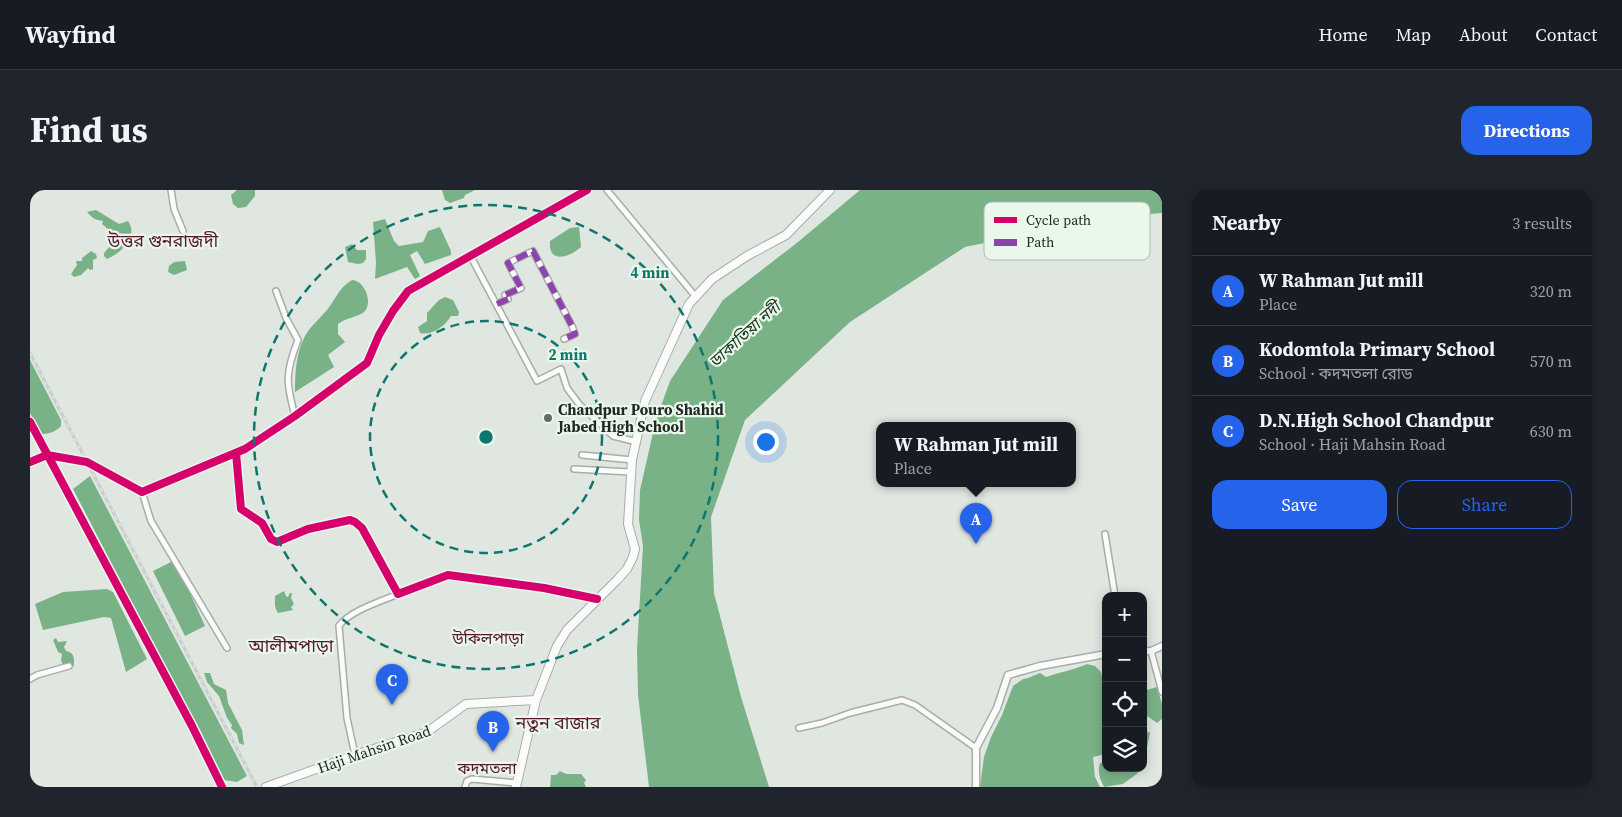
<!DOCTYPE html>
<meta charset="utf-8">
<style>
body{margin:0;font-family:"Source Serif 4","Noto Sans Bengali",serif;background:#20242c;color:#f1f3f6}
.controls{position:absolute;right:15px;bottom:15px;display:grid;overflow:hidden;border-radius:10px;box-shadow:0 2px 12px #0003}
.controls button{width:45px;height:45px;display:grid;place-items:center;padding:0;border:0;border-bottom:1px solid #363941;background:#171b24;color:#f1f3f6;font:25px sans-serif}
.you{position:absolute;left:735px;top:251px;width:18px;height:18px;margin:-12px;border:4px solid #fff;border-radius:50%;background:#1a73e8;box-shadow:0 0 0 8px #1a73e833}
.badge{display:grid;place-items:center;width:32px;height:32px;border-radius:50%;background:#2563eb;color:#fff;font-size:16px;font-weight:700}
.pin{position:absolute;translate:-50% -41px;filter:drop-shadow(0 1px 2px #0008)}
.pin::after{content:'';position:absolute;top:26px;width:18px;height:15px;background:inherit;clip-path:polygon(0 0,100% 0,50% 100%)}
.popup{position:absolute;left:846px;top:232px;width:200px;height:65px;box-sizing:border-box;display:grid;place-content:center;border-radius:10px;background:#171b24;filter:drop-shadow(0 1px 4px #0005);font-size:16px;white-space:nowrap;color:#9ea1a6}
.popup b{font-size:19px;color:#f1f3f6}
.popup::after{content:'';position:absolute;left:50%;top:100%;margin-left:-10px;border:10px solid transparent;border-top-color:#171b24}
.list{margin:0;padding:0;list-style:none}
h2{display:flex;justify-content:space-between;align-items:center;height:65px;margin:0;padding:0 20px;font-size:21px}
h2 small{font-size:16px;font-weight:400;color:#9ea1a6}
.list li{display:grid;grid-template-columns:32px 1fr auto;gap:15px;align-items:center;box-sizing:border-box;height:70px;padding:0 20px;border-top:1px solid #363941}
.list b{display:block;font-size:19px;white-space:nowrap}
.list p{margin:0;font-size:16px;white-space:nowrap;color:#9ea1a6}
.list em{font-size:16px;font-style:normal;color:#9ea1a6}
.actions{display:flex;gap:10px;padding:15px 20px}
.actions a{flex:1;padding:11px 0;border:1px solid #2563eb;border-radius:15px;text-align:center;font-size:18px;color:#2563eb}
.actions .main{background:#2563eb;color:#fff}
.icon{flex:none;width:28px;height:28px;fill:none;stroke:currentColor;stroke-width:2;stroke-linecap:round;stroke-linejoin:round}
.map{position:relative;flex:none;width:1132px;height:597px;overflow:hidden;border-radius:15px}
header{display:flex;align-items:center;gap:30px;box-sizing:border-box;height:70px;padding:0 25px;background:#171b24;border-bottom:1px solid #363941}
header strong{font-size:24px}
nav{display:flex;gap:28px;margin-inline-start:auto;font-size:18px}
.intro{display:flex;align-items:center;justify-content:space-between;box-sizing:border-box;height:120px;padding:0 30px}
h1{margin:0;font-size:35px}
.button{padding:12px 22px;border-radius:15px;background:#2563eb;color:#fff;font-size:18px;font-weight:700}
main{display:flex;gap:30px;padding:0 30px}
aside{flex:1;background:#171b24;border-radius:15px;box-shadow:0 2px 12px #0003}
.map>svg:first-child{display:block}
</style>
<header>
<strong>Wayfind</strong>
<nav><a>Home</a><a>Map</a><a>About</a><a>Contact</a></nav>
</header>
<div class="intro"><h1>Find us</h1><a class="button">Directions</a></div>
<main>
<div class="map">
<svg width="1132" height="597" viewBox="0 0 1132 597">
<rect width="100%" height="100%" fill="#e0e7e1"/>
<!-- water -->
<path fill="#7ab287" d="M207,0H225V6L216,17L208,18L203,14L201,5Z
M412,0H445L435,5L434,8L420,13L415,10Z
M830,0H1132V23L1074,28L935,57L820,132L715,230L681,327L684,403L711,507L739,597H619L608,505L607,459L613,356L609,330L610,300L626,230L640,191L693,110L768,52Z
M66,20L89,34L98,31C109,47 91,63 77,69L74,66V63L80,56L84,44L72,34L73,31C65,30 62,28 57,22Z
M355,29L364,51L369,56L393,52L398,41L410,37L421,61V65L395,74L387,61L380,65L390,86L385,89L377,77L345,89L346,73L343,32Z
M549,37L551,57C540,67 518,75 520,51L540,38Z
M322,54L327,60H336V69L333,73L328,74L318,72L315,57Z
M61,61L66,64L67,68L63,70V79L60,80L58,78L51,85L44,87L41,84L47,75L46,71H52V68Z
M155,71L157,80L144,85L138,82L139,76L144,72Z
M322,90C336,91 343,114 334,122C326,128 317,127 308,134V144L315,152L298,165L304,177L265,202C265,182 266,163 275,146C281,135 293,126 300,116C307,106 311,96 322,90Z
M415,107L423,110L429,122L428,126H421C415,136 402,146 390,143L388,137L397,131V123L409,110Z
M0,170L31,230V236C27,241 19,244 12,244L0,223Z
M60,286L217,586L207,592L194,590L43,299Z
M145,370L175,436L155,446L123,381Z
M77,399L83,402L117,469L96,482L81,428L74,427L13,440L5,414L33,402Z
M254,401L256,406L258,407L260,403H262L261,408L264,414L261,417L263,420L248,423C244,417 245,413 245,406Z
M26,448L28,452L37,451L34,457L36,461C45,463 44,468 44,476H33L31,470L32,464L28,462L23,450Z
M1057,474L1065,476L1071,482L1076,506V564L1063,567L1065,587L1070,597H950L954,567L961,547L972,525L983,496L993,489L998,488L1010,483L1016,487C1030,482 1044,480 1057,474Z
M174,483H180L184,494L196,500L198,513L212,540L214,555L209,553L207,544L201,538L202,535L197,528L189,506L177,492Z
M1127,497L1132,514V529L1127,533L1113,523V501Z
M1113,539L1120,543L1115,568L1113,567Z
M1076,572V578H1106L1108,583L1093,594L1074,597C1070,589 1067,582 1070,573Z
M530,581L536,584H551L556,590L554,593L556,597H520L521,585H526Z"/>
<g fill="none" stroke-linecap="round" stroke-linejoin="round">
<!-- minor casing -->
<g stroke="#a8ada8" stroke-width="8">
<path id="minor" d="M141,0L144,19L153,41
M577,0L666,107
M440,65L507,191L531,179L537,198L549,214L583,246L607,252
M246,101L256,128L268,150C255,183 256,193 265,226
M467,114L478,109L475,105L491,98L478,73L503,61L542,136L545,144L534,149
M206,263L211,319L232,333L241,349L247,352L278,339L320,330L325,332L332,338L368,404L418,385L514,398L567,409
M17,265L57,272L112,302L215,259L265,226L337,173L349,145L363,121L378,101L557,0
M552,265L602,270
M544,279L600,282
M112,302L121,331L197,458
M1075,344L1085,406
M1121,461L1132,502
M0,489L7,485L39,476
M769,538L792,533L820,523L872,510L885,515L946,558
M325,565L317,528L309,436C319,421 352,411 368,404
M435,597L437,591L442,589L487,593"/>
</g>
<!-- tertiary casing -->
<g stroke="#a8ada8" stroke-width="9">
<path id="tertiary" d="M0,232L162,536L192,597
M0,272L17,265
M1113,461H1121L1132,456
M946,597V558L967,518L978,485L1010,476L1076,464"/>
</g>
<!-- secondary casing -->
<g stroke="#a8ada8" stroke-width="10">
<path id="secondary" d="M236,597L325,565L397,542L436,514L506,510
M486,597L506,510L527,456L537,440L587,390L597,379L603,367L605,359L598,334L602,270L615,211L659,114L682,89L717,66L756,45L800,0"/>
</g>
<!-- minor -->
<use href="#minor" stroke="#fafbfa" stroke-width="5"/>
<!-- tertiary -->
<use href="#tertiary" stroke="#fafbfa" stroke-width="6"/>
<!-- secondary -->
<use href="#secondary" stroke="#fafbfa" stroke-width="8"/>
<!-- rail casing -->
<g stroke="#cacdcb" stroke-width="3">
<path id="rail" d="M0,163L227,597"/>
</g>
<!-- rail -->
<use href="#rail" stroke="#eaf8ec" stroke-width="1" stroke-dasharray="4" stroke-linecap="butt"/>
<!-- quiet -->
<path stroke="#8e44ad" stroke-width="6" stroke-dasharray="12 6" stroke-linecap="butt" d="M467,114L478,109L475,105L491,98L478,73L503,61L542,136L545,144L534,149"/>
<!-- cycleway casing -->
<g stroke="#eaf8ec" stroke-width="11">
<path id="cycleway" d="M0,232L162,536L192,597
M206,263L211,319L232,333L241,349L247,352L278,339L320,330L325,332L332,338L368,404L418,385L514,398L567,409
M0,272L17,265L57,272L112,302L215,259L265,226L337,173L349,145L363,121L378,101L557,0"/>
</g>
<!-- cycleway -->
<use href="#cycleway" stroke="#d6006c" stroke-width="8"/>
</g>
<!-- distance rings -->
<g fill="none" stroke="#0f766e" stroke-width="2.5" stroke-dasharray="9 6">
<circle cx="456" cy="247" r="116"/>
<circle cx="456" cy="247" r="232"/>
</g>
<!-- markers -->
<circle fill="#646a66" stroke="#eaf8ec" stroke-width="2" cx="518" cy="228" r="5"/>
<g text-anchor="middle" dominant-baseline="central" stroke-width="4.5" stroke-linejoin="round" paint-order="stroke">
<!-- poi labels -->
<g font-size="15" font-weight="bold" fill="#222723" stroke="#eaf8ec" text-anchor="start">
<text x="528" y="219">Chandpur Pouro Shahid<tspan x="528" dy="17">Jabed High School</tspan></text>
</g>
<!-- street labels -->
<g font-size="15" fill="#222723" stroke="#eaf8ec">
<text transform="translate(344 559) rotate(-19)">Haji Mahsin Road</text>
</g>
<!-- water labels -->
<g font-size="16" font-style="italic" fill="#13341b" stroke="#eaf8ec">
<text transform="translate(714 144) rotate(-42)">ডাকাতিয়া নদী</text>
</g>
<!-- neighbourhood labels -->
<g font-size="16" fill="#571530" stroke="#eaf8ec">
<text x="458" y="448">উকিলপাড়া</text>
<text x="457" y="578">কদমতলা</text>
</g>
<!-- quarter labels -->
<g font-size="18" fill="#571530" stroke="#eaf8ec">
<text x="133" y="50">উত্তর গুনরাজদী</text>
<text x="261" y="455">আলীমপাড়া</text>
<text x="528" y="532">নতুন বাজার</text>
</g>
</g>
<!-- legend -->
<rect x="954" y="12" width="166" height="58" rx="8" fill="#eaf8ec" stroke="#aeb9b0" stroke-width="1"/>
<rect x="964" y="27" width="23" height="6" fill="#d6006c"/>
<rect x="964" y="49" width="23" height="7" fill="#8e44ad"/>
<g font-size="14" fill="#222723">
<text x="996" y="35">Cycle path</text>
<text x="996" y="57">Path</text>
</g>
<circle cx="456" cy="247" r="8" fill="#0f766e" stroke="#eaf8ec" stroke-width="2.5"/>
<g font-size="15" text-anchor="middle" font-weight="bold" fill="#0f766e" stroke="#eaf8ec" stroke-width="4.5" stroke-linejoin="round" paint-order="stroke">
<text x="620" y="88">4 min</text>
<text x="538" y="170">2 min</text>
</g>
</svg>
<div class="controls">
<button>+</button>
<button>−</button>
<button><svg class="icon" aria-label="locate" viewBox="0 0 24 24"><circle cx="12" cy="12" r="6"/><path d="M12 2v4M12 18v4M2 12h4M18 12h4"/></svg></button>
<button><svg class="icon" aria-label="layers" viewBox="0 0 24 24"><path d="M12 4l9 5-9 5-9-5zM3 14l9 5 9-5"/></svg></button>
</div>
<div class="you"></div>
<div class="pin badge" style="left:946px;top:354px">A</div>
<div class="popup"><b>W Rahman Jut mill</b>Place</div>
<div class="pin badge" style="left:463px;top:562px">B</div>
<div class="pin badge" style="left:362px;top:515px">C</div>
</div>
<aside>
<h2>Nearby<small>3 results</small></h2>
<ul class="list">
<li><span class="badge">A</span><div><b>W Rahman Jut mill</b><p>Place</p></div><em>320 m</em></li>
<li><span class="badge">B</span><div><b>Kodomtola Primary School</b><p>School · কদমতলা রোড</p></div><em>570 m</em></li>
<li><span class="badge">C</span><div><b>D.N.High School Chandpur</b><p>School · Haji Mahsin Road</p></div><em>630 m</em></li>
</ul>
<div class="actions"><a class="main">Save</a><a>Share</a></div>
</aside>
</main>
